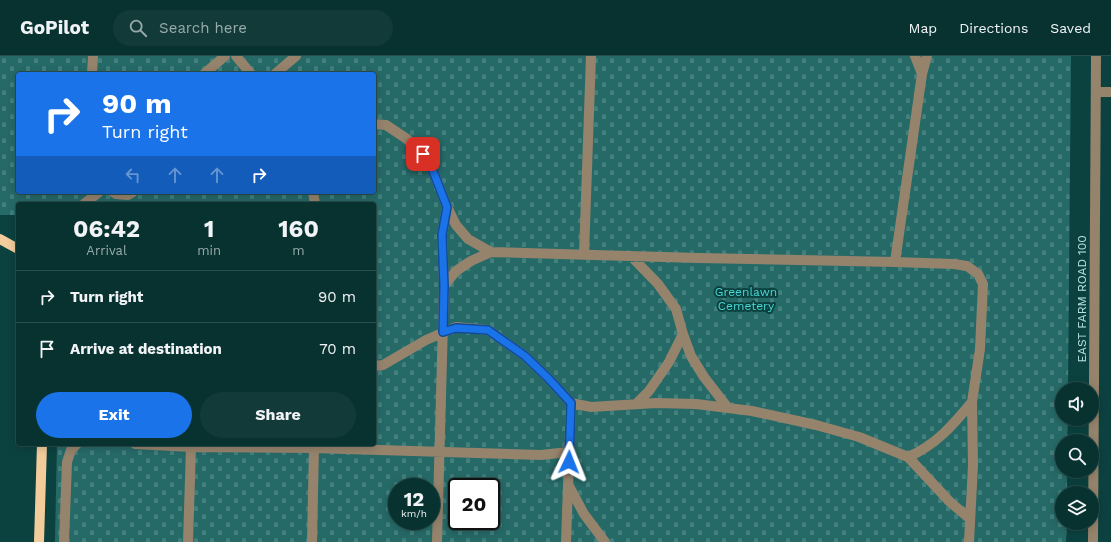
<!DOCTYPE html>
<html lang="en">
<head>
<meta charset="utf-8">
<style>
  body { margin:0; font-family:"Work Sans",sans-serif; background:#113a38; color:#f1f3f6; height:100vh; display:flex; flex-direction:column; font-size:15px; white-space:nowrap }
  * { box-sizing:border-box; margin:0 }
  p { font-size:13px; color:#98aaab }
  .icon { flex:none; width:22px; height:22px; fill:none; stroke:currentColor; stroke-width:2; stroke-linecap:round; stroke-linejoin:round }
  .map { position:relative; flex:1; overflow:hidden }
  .panel { position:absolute; left:16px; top:146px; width:360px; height:244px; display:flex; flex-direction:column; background:#083230; border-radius:4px; box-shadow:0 2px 10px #0003,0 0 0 1px #294d4c }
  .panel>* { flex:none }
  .banner { position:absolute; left:16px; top:16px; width:360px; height:122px; border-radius:4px; box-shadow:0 2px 10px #0003,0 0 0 1px #294d4c; background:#1a73e8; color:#fff; overflow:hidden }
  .tools { position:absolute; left:1055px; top:326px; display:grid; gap:8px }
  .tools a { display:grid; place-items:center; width:44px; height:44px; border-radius:50%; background:#083230; box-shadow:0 2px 10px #0003,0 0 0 1px #294d4c; font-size:20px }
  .speed { position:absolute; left:388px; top:422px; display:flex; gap:8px; font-size:20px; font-weight:700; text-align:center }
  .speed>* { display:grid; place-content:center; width:52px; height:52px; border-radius:50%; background:#083230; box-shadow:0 2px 10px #0003,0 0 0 1px #294d4c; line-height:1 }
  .speed small { font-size:10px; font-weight:400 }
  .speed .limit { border:2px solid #111; border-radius:6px; background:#fff; color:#111 }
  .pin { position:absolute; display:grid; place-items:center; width:34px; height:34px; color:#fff; margin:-17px; border-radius:8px; box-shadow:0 2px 6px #0006 }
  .me { position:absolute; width:44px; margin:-22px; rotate:2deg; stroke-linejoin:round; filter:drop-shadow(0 0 3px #0008) }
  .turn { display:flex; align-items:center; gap:14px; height:84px; padding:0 20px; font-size:18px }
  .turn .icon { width:52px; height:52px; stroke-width:2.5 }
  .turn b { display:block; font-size:28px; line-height:34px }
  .lanes { display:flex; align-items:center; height:38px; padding:0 20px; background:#0003; justify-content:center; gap:20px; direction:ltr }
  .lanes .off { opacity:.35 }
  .eta { display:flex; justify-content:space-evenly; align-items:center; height:68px; text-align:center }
  .eta b { font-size:24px; font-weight:700; line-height:28px }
  .action { display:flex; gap:8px; margin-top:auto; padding:8px 20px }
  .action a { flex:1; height:46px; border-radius:24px; background:#1a73e8; color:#fff; font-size:16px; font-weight:700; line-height:46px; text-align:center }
  .action a+a { background:#113a38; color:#f1f3f6 }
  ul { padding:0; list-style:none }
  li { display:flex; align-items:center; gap:12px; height:52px; padding:0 20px; border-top:1px solid #294d4c }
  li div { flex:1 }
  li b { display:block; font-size:15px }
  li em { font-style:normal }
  header { display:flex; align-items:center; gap:24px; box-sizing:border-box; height:56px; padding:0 20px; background:#083230; border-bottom:1px solid #294d4c }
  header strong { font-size:19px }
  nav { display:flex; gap:22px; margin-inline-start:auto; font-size:14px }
  .search { width:280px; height:36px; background:#113a38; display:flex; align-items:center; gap:10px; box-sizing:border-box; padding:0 14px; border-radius:22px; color:#98aaab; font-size:15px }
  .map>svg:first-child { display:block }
</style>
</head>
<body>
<header>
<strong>GoPilot</strong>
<div class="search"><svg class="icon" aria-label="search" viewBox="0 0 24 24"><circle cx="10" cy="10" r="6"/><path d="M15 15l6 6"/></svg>Search here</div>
<nav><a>Map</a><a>Directions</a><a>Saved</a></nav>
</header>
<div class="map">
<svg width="1111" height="486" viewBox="0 0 1111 486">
  <defs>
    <pattern id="cemetery-stones" width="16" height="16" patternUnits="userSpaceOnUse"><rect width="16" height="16" fill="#266a68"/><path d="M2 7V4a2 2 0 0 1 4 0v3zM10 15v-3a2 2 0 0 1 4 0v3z" fill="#437f7d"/></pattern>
  </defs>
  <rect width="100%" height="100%" fill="#0b4240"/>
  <path fill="url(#cemetery-stones)" fill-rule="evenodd" d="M0 0H1071L1068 333H1062V363H1068L1067 385H1062V415H1067V437H1062V467H1067L1066 486H55L57 388H374V148H18V159H0ZM18 18H374V136H18ZM397 431H431V465H397ZM457 431H491V465H457Z"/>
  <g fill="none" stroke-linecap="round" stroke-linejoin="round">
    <path stroke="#96836c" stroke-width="10" d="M236 0 251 18
      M92 18 93 0
      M204 18 225 0
      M275 18 296 0
      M922 18 927 0
      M1096 36H1111
      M374 68 386 69 407 83 423 98 433 115 447 151 456 169 468 183 491 196
      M113 136 116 138 128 139 133 136
      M313 136 315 148
      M84 148 99 136
      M584 198 591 0
      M631 200 658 228 676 253 683 278 691 300 704 321 728 352
      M895 206 954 208 967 210 978 218 983 228 980 293 972 346 973 409 969 486
      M444 230 442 179 447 151
      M374 310 383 309 426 284 456 271 488 274 525 300 548 322 571 347 566 486
      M571 347 591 351 656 347 696 348 752 355 816 369 859 381 908 401C936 389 953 369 972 346
      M636 348 649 335 669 306 683 278
      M135 388 191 391 192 388
      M908 401 950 446 970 463
      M569 430 584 458 605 486
      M64 486 67 406 71 394 77 388
      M188 486 191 391 314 392 541 399 569 396
      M312 486 314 392
      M437 486 444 230 456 215 471 205 491 196 698 202 895 206 922 18 915 0
      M1093 486 1096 0"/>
    <path stroke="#f3cc9c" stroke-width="10" d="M0 183 18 193
      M39 486 42 388"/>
  </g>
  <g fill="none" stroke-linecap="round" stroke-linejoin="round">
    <defs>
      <path id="route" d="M423 98 433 115 447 151 442 179 444 230 443 276 456 272 488 274 525 300 548 322 571 347 569 406"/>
    </defs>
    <use href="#route" stroke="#114b97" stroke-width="10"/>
    <use href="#route" stroke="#1a73e8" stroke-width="7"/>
  </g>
  <g text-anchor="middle" stroke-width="4" stroke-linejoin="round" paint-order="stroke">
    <g font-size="12" fill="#4bd7d3" stroke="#0b4240">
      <text x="746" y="240">Greenlawn<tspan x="746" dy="14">Cemetery</tspan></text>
    </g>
    <g font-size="12" fill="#b5e0de" stroke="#0b4240">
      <text transform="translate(1082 243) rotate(-90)" y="4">EAST FARM ROAD 100</text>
    </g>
  </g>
</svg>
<div class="tools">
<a><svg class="icon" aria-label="sound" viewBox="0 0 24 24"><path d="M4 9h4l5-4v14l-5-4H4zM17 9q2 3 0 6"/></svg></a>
<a><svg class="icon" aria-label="search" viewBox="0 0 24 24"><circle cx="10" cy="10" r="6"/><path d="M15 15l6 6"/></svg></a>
<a><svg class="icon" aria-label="layers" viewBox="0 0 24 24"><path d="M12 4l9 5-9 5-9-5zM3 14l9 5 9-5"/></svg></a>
</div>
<div class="speed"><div>12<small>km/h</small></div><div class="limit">20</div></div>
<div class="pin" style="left:423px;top:98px;background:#d93025"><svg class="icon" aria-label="arrive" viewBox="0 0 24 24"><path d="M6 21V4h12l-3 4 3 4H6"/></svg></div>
<svg class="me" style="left:569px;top:406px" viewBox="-20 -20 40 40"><path d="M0-17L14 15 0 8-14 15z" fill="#1a73e8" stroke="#fff" stroke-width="4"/></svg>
<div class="banner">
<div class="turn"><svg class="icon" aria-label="right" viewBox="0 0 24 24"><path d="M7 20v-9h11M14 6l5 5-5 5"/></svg><div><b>90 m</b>Turn right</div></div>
<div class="lanes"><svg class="icon off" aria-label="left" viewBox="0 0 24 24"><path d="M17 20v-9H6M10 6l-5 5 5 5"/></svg><svg class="icon off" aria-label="ahead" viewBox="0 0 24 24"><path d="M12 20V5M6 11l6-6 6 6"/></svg><svg class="icon off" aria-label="ahead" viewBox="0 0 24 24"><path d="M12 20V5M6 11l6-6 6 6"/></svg><svg class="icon" aria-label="right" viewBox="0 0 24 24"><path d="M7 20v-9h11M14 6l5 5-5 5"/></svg></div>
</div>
<section class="panel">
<div class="eta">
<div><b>06:42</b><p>Arrival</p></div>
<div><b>1</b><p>min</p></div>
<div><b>160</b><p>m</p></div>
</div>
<ul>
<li><svg class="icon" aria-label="right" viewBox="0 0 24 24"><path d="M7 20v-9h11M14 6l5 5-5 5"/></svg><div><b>Turn right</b></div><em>90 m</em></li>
<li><svg class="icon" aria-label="arrive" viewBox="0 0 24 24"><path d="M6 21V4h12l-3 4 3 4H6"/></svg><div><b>Arrive at destination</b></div><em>70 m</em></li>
</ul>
<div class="action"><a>Exit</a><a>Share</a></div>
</section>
</div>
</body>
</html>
